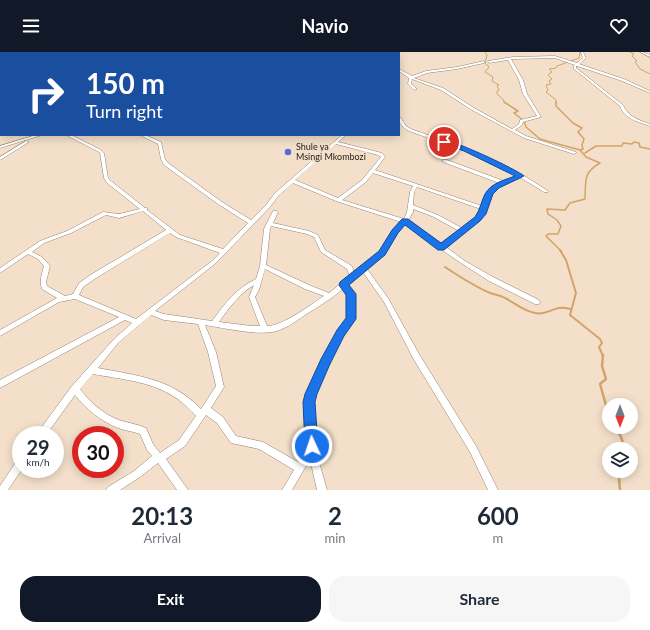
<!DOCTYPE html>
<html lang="en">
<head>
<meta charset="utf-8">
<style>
  body { margin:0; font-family:Lato,sans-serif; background:#f6f6f7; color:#1f2937; height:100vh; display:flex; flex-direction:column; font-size:15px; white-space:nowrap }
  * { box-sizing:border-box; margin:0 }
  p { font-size:13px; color:#747a83 }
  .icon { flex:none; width:22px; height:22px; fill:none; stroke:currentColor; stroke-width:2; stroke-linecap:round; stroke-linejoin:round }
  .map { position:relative; height:438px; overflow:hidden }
  .panel { display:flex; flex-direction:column; background:#fff; flex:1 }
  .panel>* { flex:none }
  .guide { position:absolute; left:0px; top:0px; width:400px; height:84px; box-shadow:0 2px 10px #0003; background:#1a4fa0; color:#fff; overflow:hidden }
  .needle { width:26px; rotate:180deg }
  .buttons { position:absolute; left:602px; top:346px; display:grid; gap:8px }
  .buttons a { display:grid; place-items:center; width:36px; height:36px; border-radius:50%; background:#fff; box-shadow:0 2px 10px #0003; font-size:20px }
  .speed { position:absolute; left:12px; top:374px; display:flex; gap:8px; font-size:20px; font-weight:700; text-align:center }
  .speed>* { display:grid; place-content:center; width:52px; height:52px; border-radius:50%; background:#fff; box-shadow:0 2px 10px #0003; line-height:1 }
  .speed small { font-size:10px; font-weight:400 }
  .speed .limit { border:6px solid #d22; background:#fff; color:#111 }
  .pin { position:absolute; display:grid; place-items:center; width:34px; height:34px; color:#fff; margin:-17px; border:2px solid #fff; border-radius:50%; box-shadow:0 1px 4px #0007 }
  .me { position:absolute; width:44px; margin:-22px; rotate:357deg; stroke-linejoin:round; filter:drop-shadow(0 0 3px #0008) }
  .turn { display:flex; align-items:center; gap:14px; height:84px; padding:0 20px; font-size:18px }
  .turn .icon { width:52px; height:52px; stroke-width:2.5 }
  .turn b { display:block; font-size:28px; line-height:34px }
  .eta { display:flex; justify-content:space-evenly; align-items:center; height:68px; text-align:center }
  .eta b { font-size:24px; font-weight:700; line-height:28px }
  .action { display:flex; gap:8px; margin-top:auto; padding:8px 20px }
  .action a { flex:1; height:46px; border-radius:16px; background:#111827; color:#fff; font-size:16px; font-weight:700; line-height:46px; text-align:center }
  .action a+a { background:#f6f6f7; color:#1f2937 }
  header { display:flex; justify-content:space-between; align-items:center; height:52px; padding:0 20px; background:#111827; color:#fff; font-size:18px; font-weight:700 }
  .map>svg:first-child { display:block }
</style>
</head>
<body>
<header><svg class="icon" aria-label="menu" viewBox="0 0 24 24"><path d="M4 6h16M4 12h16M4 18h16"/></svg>Navio<svg class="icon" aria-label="heart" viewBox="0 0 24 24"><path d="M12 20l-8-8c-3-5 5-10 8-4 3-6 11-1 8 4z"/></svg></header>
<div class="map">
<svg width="650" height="438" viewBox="0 0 650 438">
  <rect width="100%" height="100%" fill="#f4e0ca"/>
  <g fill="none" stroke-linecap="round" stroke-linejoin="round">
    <path stroke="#d3a369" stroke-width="1" d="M485 0 487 3 485 11 489 15 485 20 493 25 492 29 499 33 497 34 499 38 497 39V42L503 47 505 51
      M630 0 634 2 632 4 637 9 635 10 640 17 650 22
      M556 51V48L546 40 548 38 546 33 551 32 549 29 552 27 548 23 552 20 549 17 556 16 557 14 579 6 580 0"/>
    <path stroke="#d3a369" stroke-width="1.5" d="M504 50 518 59 514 61 524 69 526 75 540 87 580 98 586 105 600 111C583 121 586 128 585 147L570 151 565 158 547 157 548 162 557 168 561 174 558 182H548L546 184 561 199
      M556 50V54L573 71 582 76 578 80 584 87 582 93 583 97 580 98
      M585 101 596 94H622L623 91 632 92 634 90 639 91 640 95 650 97"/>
    <path stroke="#d3a369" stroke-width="2" d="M560 198 566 208 576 241 570 263 600 287 602 291 599 295 603 304
      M445 215C460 225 474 234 490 241 495 243 500 243 505 246 515 251 523 259 535 261 550 264 553 252 570 257"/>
    <path stroke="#d3a369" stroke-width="2.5" d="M603 303 602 314 606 327 600 332 609 364
      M615 375 621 385 625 397
      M620 438 619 426 621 419"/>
    <defs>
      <path id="street" d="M581 0H583L586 6 579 12 624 27 650 39V41L622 29 577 14H576V16L623 53C628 65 639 68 650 72V74C639 70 624 67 620 54L574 17V14L575 13 555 6 511 7 523 28 527 42 541 65 523 70 522 73 515 78 526 84 576 100V101L574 102 524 86 472 58 441 38 412 27 411 32 417 37 414 38 408 32 409 26 399 19V17L412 24 426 19 457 15 484 9V11L457 17 427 21 414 26 443 36 474 56 512 77 519 72 520 68 537 64 523 42 519 28 508 8 489 11 488 9 513 5 555 4 577 11 583 6Z
        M640 0H643L650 3V5Z
        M0 18H1V20H0Z
        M0 27H1V29H0Z
        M0 38H1V41H0Z
        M399 65H400L406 74 411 77 467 97 523 123 548 139V140H544L521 126 501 133 495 138 490 145 487 156 479 168 446 195 465 209 493 225 539 248 540 250 539 252H535L489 229 461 211 442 198 439 197V195L405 172 397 181 384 202 378 208 367 217 388 246 419 302 476 394 498 438H488L470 400 413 306 384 250 363 220 347 233 355 245 354 267 343 283 328 311 315 342 313 350 316 399 327 438H317L310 407 292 438H282L294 418 259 397 231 391 217 371 206 363 185 394 166 407 186 435 188 438H177L158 411 140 425 120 438H106L108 435 134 419 152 404 147 398 140 382C133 379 125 379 118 376 101 369 87 358 75 343L46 383H37L38 380 72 334 114 287 132 271 125 268 0 336V328L119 265 75 247 59 250 0 284V278L57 246 42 237C39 229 42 222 44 214L38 207 28 202 0 221V216L40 189 67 179 103 160 119 162 140 157 107 131 104 126 100 101 99 100 66 83H71L101 98 104 101 108 126 111 129 145 156H147V158L180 183 223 197 248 171 218 152 164 113 161 107 158 92 140 83H145L161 90 165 107 168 111 222 150 251 168 266 153 275 141 342 83H346L338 90 382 101 385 105 375 118 482 154C486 144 490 136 499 131L443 110V108H447L504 129 518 124 465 99 409 79C403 76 399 72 399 65ZM336 92 378 103 381 105 362 128 338 146 295 128ZM373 121 413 134 410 140 407 160 404 167 342 148 366 130ZM293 131 336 149 401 170 393 179 380 200 374 206 354 220 352 214 325 198 318 183 309 179 273 171 278 160 277 159H273L264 177 260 214 256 227C236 236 225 252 212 269L164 262 155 259 216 211 270 155 279 143ZM417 135 481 157 475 166 462 176 438 163 413 153 414 140ZM413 157 434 165 459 179 442 192 408 169 413 160ZM143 159 166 178 92 222 79 231 73 242 65 244 47 234 46 230 50 214 42 205 32 200 44 191 71 181 106 163 119 166ZM271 174 307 182 314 185 321 200 347 217 350 224 329 241 309 233 266 213 270 177ZM170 181 176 185 220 201 212 209 136 267 79 243 83 235 96 226ZM265 217 305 237 324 244C310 253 283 274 267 274L255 245 259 238ZM254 233 249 245 260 274H252L219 270C229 256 239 242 254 233ZM343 237 349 245 348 266 339 279 322 308 307 342 305 350 307 394 298 410 263 390 236 384 223 365 211 356 224 335 216 300 205 273C224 276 254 283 272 280 284 278 295 270 305 263 318 255 331 247 343 237ZM151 263 164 268 198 272 208 300 216 334 201 357C171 326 138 324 98 316L118 291ZM93 322C119 327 150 329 173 344 182 349 189 357 196 364L179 388 160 401 153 392 146 376C137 372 128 371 119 368 103 362 90 350 80 337Z
        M36 83H42L0 96V94Z
        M26 89 29 90 0 108V105Z
        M21 406 22 417 8 438H0V434L18 407Z"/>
    </defs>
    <use href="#street" stroke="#95836f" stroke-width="1"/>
    <use href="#street" fill="#fff" fill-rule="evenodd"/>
  </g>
  <path fill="#1a73e8" stroke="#114b97" d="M442 88C452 87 516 117 524 124L499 136 493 142 486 162 480 169 444 198H438L405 173 398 181 385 203 349 233 356 242V267L344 284 330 312 317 342 315 350 318 394 317 398 312 400 307 398 305 394 303 350 305 342 321 307 337 278 346 266V243L339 233 340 230 379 199 392 178 402 167H408L441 191 475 165C480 158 481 150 485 142 491 131 505 128 515 124L464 99 442 91Z"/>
  <circle fill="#5668df" stroke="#f4e0ca" stroke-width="1.5" cx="288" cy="100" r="4"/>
  <g text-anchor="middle" stroke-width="4" stroke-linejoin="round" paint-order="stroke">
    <g font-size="9" fill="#282119" stroke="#f4e0ca" text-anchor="start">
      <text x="296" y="98">Shule ya<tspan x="296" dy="10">Msingi Mkombozi</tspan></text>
    </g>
  </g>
</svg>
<div class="buttons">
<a><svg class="needle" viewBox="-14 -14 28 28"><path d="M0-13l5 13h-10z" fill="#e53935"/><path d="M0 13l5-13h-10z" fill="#747a83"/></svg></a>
<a><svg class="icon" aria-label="layers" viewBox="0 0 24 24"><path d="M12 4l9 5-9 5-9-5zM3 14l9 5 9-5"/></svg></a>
</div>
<div class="speed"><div>29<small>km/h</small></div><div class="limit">30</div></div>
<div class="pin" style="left:444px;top:90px;background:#d93025"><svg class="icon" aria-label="arrive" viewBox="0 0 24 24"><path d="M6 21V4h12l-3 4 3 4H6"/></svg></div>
<svg class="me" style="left:312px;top:394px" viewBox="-20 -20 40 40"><circle r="17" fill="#1a73e8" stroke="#fff" stroke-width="3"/><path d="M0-11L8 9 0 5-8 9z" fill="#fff"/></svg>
<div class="guide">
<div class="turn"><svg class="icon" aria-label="right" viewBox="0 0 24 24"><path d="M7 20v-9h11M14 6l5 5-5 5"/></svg><div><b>150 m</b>Turn right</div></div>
</div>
</div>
<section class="panel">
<div class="eta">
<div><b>20:13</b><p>Arrival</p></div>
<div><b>2</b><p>min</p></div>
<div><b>600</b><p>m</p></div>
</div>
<div class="action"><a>Exit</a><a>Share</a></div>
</section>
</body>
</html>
